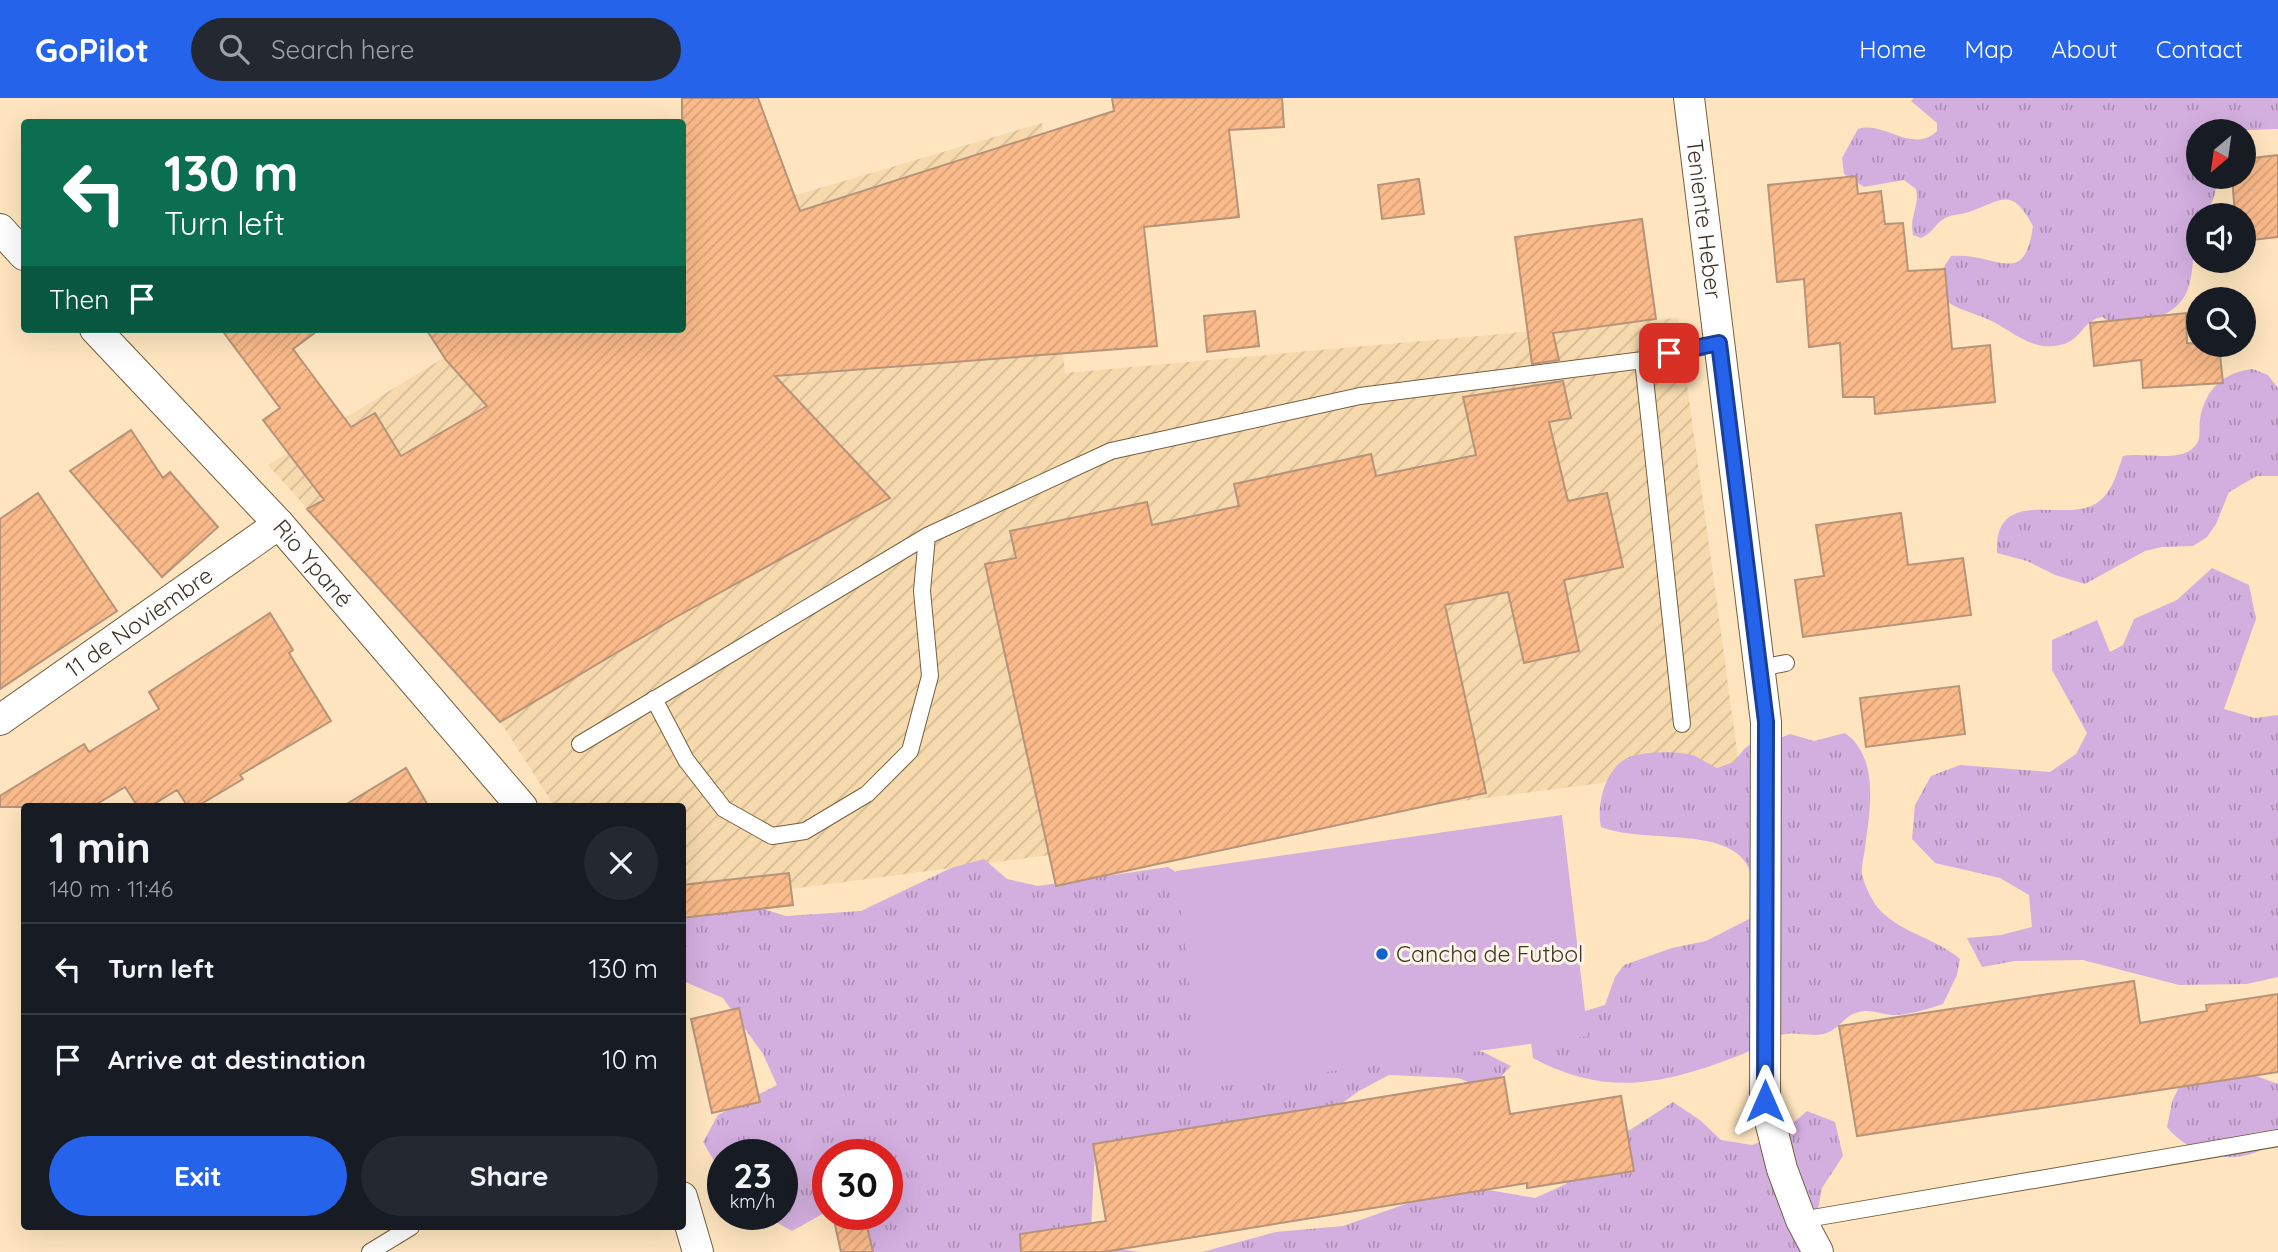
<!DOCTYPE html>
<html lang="en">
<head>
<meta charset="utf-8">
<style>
  body { margin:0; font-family:Quicksand,sans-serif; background:#242831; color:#f1f3f6; height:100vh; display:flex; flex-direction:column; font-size:26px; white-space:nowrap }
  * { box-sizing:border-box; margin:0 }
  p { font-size:23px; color:#9ea1a6 }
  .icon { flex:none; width:38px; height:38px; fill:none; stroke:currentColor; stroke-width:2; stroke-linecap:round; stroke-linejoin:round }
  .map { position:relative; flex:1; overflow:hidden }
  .details { position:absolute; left:21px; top:705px; width:665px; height:427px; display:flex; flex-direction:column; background:#171b24; border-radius:7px; box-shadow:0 7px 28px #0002 }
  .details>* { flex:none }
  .guide { position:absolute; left:21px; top:21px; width:665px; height:214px; border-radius:7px; box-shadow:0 7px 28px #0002; background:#0b6e4f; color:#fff; overflow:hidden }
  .needle { width:46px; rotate:209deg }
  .fabs { position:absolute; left:2186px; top:21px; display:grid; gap:14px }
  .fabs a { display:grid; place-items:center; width:70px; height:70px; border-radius:50%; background:#171b24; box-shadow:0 7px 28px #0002; font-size:35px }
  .speed { position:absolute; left:707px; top:1041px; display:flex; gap:14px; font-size:35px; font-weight:700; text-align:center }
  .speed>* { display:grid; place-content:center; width:91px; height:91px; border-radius:50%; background:#171b24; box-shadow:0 7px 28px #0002; line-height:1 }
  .speed small { font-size:18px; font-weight:400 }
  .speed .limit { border:10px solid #d22; background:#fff; color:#111 }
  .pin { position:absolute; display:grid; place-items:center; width:60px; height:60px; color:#fff; margin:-30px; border-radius:14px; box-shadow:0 4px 10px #0006 }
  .me { position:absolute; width:77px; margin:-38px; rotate:0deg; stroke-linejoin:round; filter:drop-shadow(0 0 5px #0008) }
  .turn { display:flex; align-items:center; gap:24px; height:147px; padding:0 28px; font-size:32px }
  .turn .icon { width:91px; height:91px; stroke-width:2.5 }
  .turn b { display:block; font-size:49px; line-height:60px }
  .then { display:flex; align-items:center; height:66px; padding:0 28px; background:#0003; gap:14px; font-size:26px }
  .round { display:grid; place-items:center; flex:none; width:74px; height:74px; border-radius:37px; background:#242831 }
  .overview { display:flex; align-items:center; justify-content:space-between; height:119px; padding:0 28px }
  h1 { font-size:42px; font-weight:700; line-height:52px }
  .cta { display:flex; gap:14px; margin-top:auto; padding:14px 28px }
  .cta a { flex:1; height:80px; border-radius:42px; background:#2563eb; color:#fff; font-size:28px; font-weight:700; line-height:80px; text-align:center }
  .cta a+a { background:#242831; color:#f1f3f6 }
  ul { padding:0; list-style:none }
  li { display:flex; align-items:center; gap:21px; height:91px; padding:0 28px; border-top:2px solid #363941 }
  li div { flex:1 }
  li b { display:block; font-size:26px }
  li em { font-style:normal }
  header { display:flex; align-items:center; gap:42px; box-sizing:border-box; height:98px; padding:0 35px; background:#2563eb; color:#fff }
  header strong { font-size:33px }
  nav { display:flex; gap:38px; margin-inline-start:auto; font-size:24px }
  .search { width:490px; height:63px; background:#242831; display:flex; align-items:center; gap:18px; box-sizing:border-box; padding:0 24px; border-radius:38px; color:#9ea1a6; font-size:26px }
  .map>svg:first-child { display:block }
</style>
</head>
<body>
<header>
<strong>GoPilot</strong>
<div class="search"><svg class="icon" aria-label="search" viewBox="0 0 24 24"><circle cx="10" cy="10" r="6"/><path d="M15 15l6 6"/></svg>Search here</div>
<nav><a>Home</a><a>Map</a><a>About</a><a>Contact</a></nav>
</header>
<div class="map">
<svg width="2278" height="1154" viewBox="0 0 2278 1154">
  <defs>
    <pattern id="industrial-furrows" width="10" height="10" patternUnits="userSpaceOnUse" patternTransform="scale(1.75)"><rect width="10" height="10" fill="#f6d9ad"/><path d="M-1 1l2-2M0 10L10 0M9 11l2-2" fill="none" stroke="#d4bb95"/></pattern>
    <pattern id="park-tufts" width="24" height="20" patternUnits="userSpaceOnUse" patternTransform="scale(1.75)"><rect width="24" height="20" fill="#d3afdf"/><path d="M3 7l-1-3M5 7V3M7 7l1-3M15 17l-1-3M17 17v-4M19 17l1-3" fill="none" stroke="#ad8fb5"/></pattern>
    <pattern id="building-hatch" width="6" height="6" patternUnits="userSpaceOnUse" patternTransform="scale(1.75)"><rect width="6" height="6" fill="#faba8a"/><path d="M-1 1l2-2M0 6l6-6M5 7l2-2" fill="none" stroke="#d7a077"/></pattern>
  </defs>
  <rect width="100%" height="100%" fill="#fee5bf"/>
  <path fill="url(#industrial-furrows)" d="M1042 25 1065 275 1678 220 1739 667 683 805 682 709H555L503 628 268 367 491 231H682L683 130Z"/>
  <path fill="url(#park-tufts)" d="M1914 0H2278V31C2250 32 2227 33 2198 33V79H2217L2215 96 2207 117H2198C2198 129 2195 138 2194 149 2191 191 2190 208 2148 224 2130 231 2117 229 2102 219 2084 222 2081 241 2064 246 2031 256 2012 231 1985 220 1971 214 1958 212 1945 202L1942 172 1951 158C1998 154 2024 192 2033 128 2011 87 2001 103 1969 114 1960 117 1950 116 1942 122 1934 128 1932 135 1921 140L1913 137C1909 118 1920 108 1916 91L1904 82 1864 89 1844 76 1842 60 1858 31C1884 22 1912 57 1937 33V25L1911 3Z
    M2253 271 2268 277 2278 290V378H2257L2229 394 2216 426 2207 439 2193 448 2162 449 2145 453 2085 486 2055 477 2027 463 1997 455C1994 386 2065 426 2097 405 2113 394 2117 374 2123 358 2143 354 2176 364 2192 351 2203 342 2198 333 2200 321 2205 291 2224 274 2253 271Z
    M2212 470 2249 487 2256 521 2224 611 2255 620 2278 617V879L2247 886 2179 887 2083 862 2015 863 1982 869 1967 840 2001 837 2032 829 2029 797 2000 780 1935 765 1912 741 1915 707 1931 678 1960 667 2050 674 2076 656 2087 635 2052 572V542L2097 522 2110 554 2123 547 2134 521 2177 502Z
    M1845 635C1880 660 1870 712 1865 750 1864 758 1861 768 1862 776 1864 786 1870 798 1875 806 1895 834 1935 839 1960 861L1957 877 1943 906C1928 911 1906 918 1891 917 1881 916 1869 911 1859 914 1844 917 1839 932 1824 936 1810 939 1794 933 1781 937 1768 941 1756 951 1743 956 1668 985 1608 1001 1533 960L1531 944 1572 917 1605 907 1615 879 1624 867 1672 850 1706 843 1749 821C1777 714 1658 751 1601 729 1596 706 1606 666 1632 658 1645 654 1674 653 1687 656 1697 657 1708 666 1717 670L1734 664 1744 651 1757 641 1775 642 1790 636 1814 643Z
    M984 761 1007 781 1038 788 1168 769 1452 948 1483 954 1511 968 1489 992 1458 980 1389 977 1359 993 1303 1033 1196 1031 1125 1040 1095 1053 1091 1134 1118 1151 1141 1154H853L878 1117 887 1116V1057H828V1113L792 1133 763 1117 782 1116V1057H723V1078L703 1044 718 1017 777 987 763 956 723 900 683 883 682 797 728 800 786 818 861 813 951 770Z
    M2229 968 2278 986V1040C2246 1071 2194 1062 2167 1029L2172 1004 2182 982Z
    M1673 1004 1700 1022 1721 1042 1752 1047 1779 1037 1807 1013 1835 1024 1843 1058 1822 1090 1810 1154H1202L1276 1134 1343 1128 1437 1095 1471 1089 1535 1100 1566 1086 1575 1055 1599 1034 1630 1032Z"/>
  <path fill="#d3afdf" d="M1562 717 1588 938 1202 991 1176 773Z"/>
  <path fill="url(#building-hatch)" stroke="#b7937a" stroke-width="2" d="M682 0H758L800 113 1114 13 1112 0H1282L1284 29 1229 32 1239 119 1144 129 1157 248 775 278 890 400 678 518 500 624 307 411 324 402 263 322 280 310 221 231H320L293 251 351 329 375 315 401 358 487 308 446 262 426 231H682Z
    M2278 57V139L2244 143V117H2235L2232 79H2244V61Z
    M1856 78 1858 96 1881 93 1885 126 1903 125 1908 173 1945 171 1952 251 1990 247 1995 304 1875 316 1874 299H1843L1840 245 1809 249 1804 181 1777 184 1768 87Z
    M1419 81 1424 116 1382 121 1378 87Z
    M1642 121 1656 221 1553 235 1559 262 1532 266 1515 139Z
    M1255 213 1259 248 1207 254 1204 218Z
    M2186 215 2187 245 2219 247 2223 285 2143 290 2141 262 2094 268 2090 225Z
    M1563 283 1571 320 1549 324 1568 403 1607 395 1623 469 1564 482 1579 553 1524 565 1508 494 1445 507 1486 695 1056 788 985 466 1016 460 1010 433 1147 404 1152 427 1239 408 1234 386 1371 356 1376 378 1476 357 1463 299Z
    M131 332 163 380 170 374 218 429 162 479 70 373Z
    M38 395 117 513 0 591V421Z
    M1901 415 1908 467 1963 460 1971 517 1803 539 1795 482 1824 478 1816 427Z
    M270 515 293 552 289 555 331 623 240 677 243 681 196 709H188L177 692 149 709H138L125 689 92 709H0V698L84 646 89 654 159 611 149 594Z
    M1959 588 1965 636 1866 649 1860 600Z
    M406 670 429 709H342Z
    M789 775 793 807 682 820V787Z
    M2134 883 2140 925 2207 913 2206 907 2278 896V974L1857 1038 1839 928Z
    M739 910 760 1004 712 1015 691 921Z
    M1504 979 1510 1016 1621 998 1634 1073 1527 1090V1085L1103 1154H1021L1020 1136 1106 1123 1093 1046Z
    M865 1120 873 1154H841L835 1127Z"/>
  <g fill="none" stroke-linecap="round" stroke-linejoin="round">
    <defs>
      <path id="service" d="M1643 262 1682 626
        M1760 570 1786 565
        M654 601 686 662 724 711 772 738 805 733 867 696 910 653 930 578 922 493 927 438
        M580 646 927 438 1111 353 1360 298 1643 262 1719 245
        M1801 1122 2278 1040
        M370 1154 411 1129"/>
      <g id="minor">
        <path id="s1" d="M1689 0 1766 624 1765 1003 1782 1071 1801 1122 1818 1154"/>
        <path d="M0 131 24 157"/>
        <path id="s2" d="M95 231 279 426 522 709"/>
        <path id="s3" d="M0 622 279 426"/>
        <path d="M682 1099 698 1154"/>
      </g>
    </defs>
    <use href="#service" stroke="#755f3e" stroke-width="18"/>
    <use href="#minor" stroke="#755f3e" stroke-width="32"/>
    <use href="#service" stroke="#fff" stroke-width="16"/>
    <use href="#minor" stroke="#fff" stroke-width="30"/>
  </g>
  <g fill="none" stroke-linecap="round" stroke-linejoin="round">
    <defs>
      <path id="route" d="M1669 255 1719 245 1766 624 1765 1003"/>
    </defs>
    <use href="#route" stroke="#184099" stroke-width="18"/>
    <use href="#route" stroke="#2563eb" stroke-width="12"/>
  </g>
  <circle fill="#0f64ce" stroke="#fff5e6" stroke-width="2.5" cx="1382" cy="856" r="7"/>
  <g text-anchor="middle" stroke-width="6" stroke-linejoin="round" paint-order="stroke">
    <g font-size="23" fill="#3f3627" stroke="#fff5e6">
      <text dy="8" stroke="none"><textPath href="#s1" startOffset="122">Teniente Heber</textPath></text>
      <text dy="8" stroke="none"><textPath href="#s2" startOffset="320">Rio Ypané</textPath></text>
      <text dy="8" stroke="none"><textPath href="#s3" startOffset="170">11 de Noviembre</textPath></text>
    </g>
    <g font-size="23" fill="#3f3627" stroke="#fff5e6" text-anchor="start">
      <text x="1396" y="864">Cancha de Futbol</text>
    </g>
  </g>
</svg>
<div class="fabs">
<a><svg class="needle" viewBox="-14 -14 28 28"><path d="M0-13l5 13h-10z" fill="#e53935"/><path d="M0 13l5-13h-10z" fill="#9ea1a6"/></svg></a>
<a><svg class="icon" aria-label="sound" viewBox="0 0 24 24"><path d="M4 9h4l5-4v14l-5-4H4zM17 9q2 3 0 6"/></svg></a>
<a><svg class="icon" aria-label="search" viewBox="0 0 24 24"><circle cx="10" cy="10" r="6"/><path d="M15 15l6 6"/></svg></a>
</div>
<div class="speed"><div>23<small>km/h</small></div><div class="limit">30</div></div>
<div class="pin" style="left:1669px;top:255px;background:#d93025"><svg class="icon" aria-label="arrive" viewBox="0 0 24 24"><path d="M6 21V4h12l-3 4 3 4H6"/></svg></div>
<svg class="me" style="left:1765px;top:1003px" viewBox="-20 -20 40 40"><path d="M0-17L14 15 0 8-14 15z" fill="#2563eb" stroke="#fff" stroke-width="4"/></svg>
<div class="guide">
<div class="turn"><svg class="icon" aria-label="left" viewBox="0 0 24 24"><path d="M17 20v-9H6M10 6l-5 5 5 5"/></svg><div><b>130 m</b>Turn left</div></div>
<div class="then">Then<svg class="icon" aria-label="arrive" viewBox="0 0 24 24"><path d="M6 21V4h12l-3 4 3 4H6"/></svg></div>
</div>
<section class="details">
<div class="overview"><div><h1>1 min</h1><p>140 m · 11:46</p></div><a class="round"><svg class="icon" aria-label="close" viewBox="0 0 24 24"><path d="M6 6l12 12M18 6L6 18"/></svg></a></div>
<ul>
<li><svg class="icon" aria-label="left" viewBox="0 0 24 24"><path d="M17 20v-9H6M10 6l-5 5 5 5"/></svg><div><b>Turn left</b></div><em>130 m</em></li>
<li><svg class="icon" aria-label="arrive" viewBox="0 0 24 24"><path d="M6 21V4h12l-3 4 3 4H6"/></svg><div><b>Arrive at destination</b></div><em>10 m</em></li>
</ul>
<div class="cta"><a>Exit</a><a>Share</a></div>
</section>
</div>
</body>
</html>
